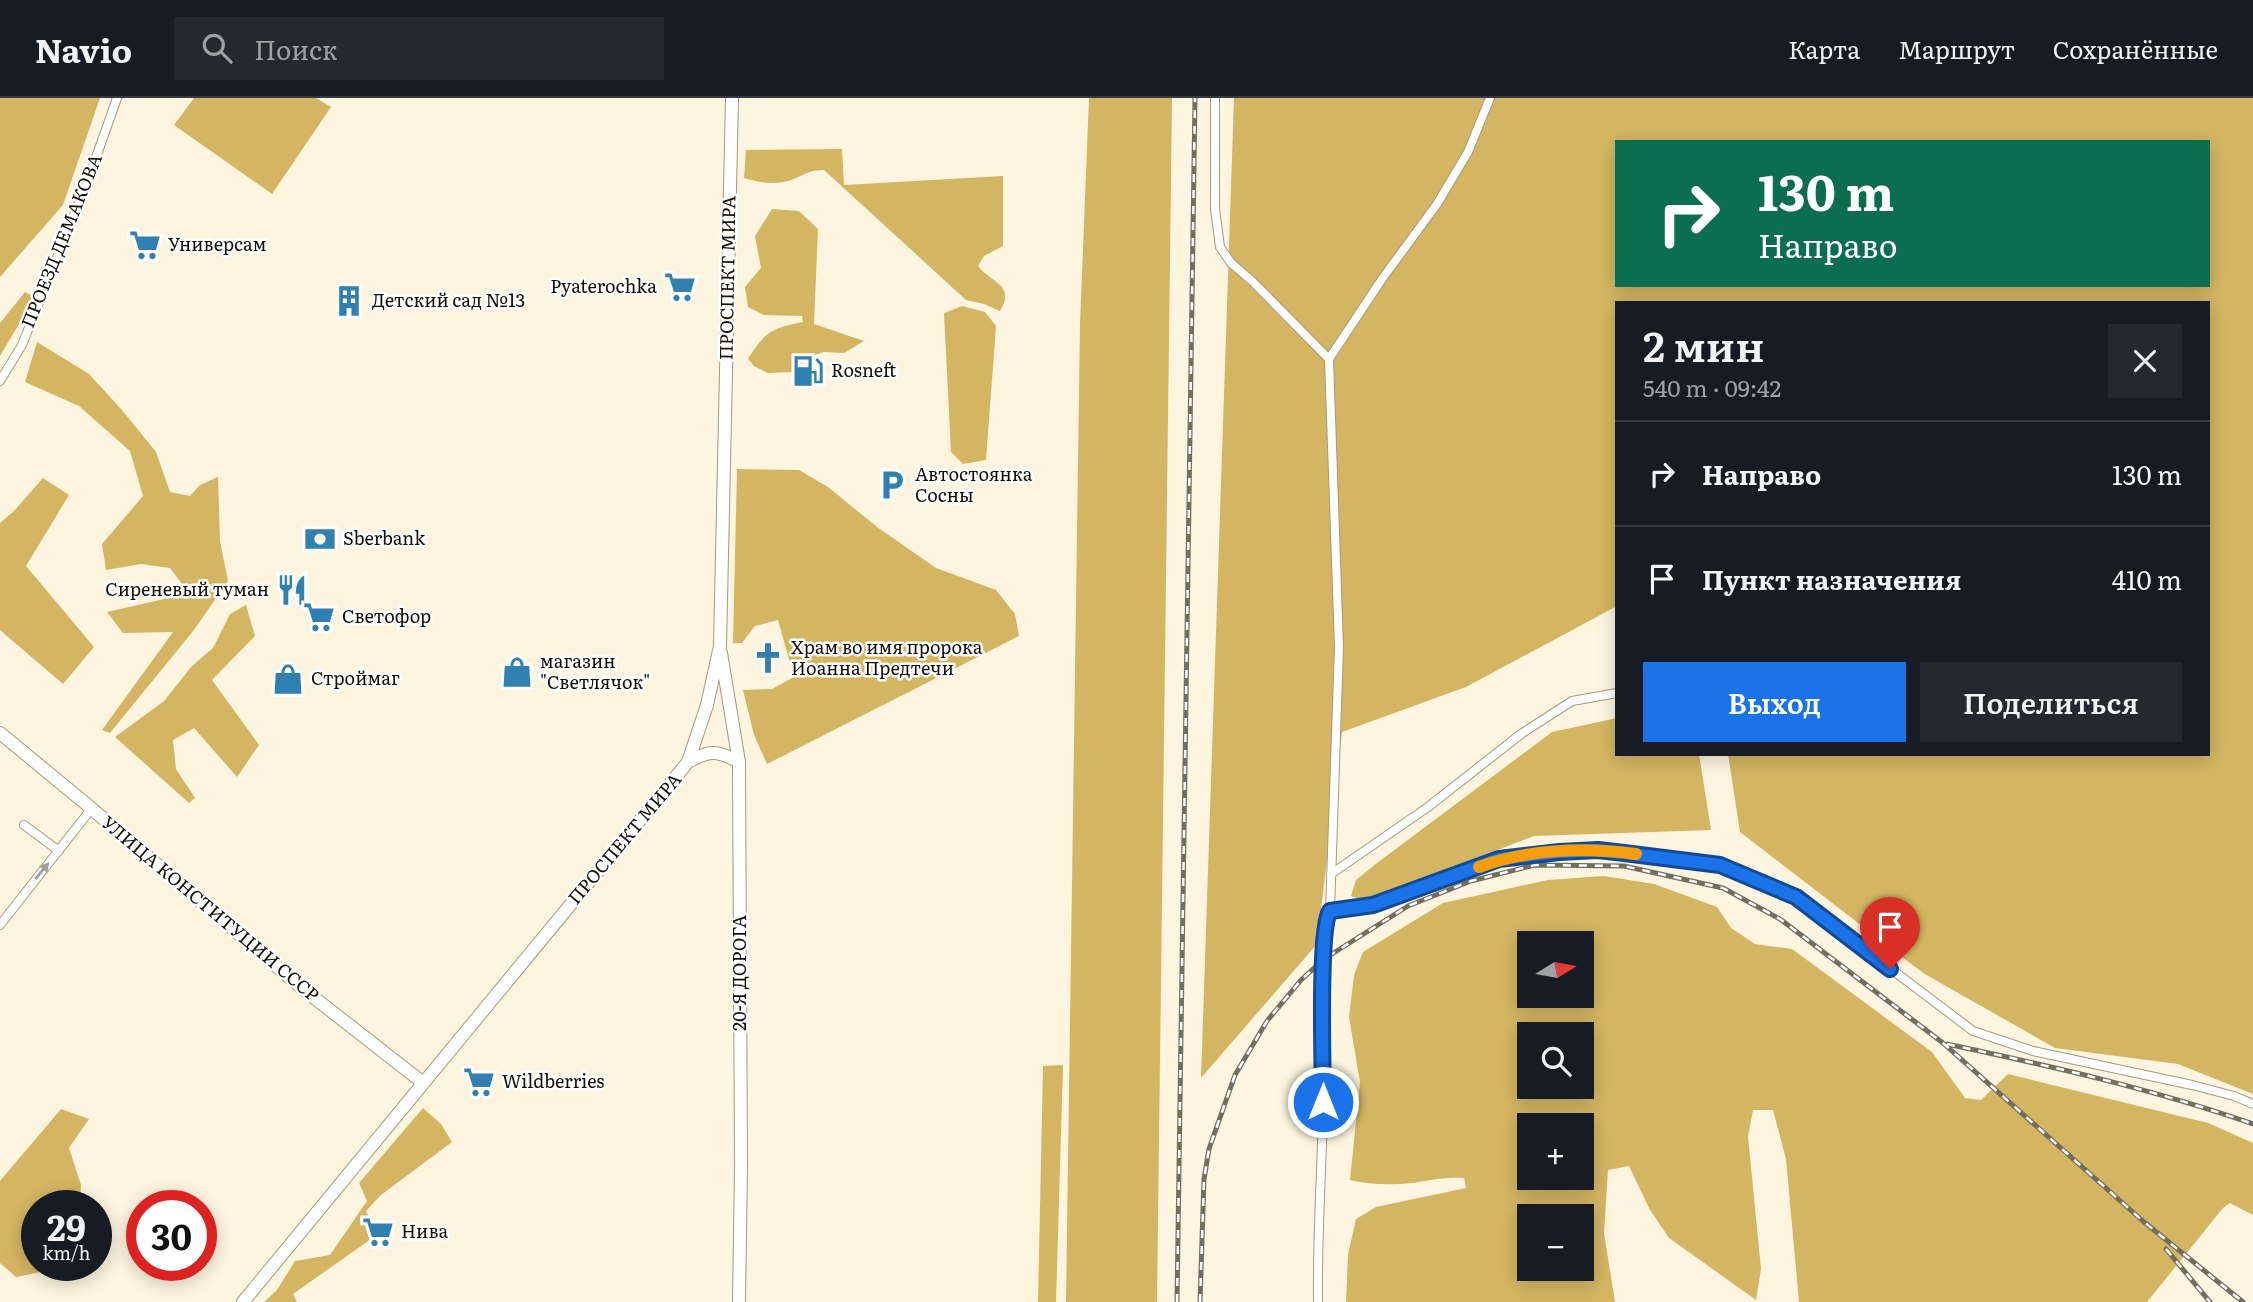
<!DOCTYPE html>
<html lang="ru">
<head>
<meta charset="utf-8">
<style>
  body { margin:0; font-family:Literata,serif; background:#242831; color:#f1f3f6; height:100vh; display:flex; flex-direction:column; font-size:26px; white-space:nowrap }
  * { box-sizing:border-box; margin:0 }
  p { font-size:23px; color:#9ea1a6 }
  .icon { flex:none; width:38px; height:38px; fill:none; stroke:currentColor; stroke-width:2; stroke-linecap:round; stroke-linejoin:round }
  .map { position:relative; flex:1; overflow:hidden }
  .panel { position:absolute; left:1615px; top:203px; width:595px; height:455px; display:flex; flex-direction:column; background:#171b24; border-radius:0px; box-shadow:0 4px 18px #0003 }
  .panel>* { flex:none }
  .hud { position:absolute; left:1615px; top:42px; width:595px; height:147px; border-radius:0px; box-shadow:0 4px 18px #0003; background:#0b6e4f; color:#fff; overflow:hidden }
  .needle { width:46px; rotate:79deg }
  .controls { position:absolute; left:1517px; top:833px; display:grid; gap:14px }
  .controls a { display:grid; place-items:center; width:77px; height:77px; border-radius:0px; background:#171b24; box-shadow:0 4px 18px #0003; font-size:35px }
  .speed { position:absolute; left:21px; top:1092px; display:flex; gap:14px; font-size:35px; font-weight:700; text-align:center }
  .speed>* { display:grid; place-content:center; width:91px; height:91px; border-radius:50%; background:#171b24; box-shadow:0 4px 18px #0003; line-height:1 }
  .speed small { font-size:18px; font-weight:400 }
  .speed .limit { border:10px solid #d22; background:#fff; color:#111 }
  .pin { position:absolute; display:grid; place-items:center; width:60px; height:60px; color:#fff; margin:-72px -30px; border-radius:50% 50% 50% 0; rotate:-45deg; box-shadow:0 0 7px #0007 }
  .pin .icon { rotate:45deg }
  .me { position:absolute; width:77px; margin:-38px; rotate:0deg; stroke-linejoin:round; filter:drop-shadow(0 0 5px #0008) }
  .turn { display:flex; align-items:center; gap:24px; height:147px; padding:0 28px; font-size:32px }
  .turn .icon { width:91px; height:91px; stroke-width:2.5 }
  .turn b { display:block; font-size:49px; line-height:60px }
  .round { display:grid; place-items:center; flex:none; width:74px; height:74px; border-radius:0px; background:#242831 }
  .headline { display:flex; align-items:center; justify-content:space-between; height:119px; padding:0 28px }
  h1 { font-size:42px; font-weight:600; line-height:52px }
  .action { display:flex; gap:14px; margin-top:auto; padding:14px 28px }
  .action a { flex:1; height:80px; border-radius:0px; background:#1a73e8; color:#fff; font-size:28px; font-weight:600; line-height:80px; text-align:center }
  .action a+a { background:#242831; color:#f1f3f6 }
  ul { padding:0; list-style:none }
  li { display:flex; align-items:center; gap:21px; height:105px; padding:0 28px; border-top:2px solid #363941 }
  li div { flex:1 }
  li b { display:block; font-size:26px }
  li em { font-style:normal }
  header { display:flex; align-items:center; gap:42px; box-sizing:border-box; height:98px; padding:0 35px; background:#171b24; border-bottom:2px solid #363941 }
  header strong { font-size:33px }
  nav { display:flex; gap:38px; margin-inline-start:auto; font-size:24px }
  .search { width:490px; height:63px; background:#242831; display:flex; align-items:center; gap:18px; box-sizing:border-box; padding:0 24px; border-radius:0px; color:#9ea1a6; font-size:26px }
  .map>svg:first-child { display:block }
</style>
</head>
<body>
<header>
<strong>Navio</strong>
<div class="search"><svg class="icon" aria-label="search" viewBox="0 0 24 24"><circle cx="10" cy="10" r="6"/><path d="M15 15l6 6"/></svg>Поиск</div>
<nav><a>Карта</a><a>Маршрут</a><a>Сохранённые</a></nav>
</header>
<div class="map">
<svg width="2253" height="1204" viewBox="0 0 2253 1204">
  <rect width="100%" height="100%" fill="#fdf5df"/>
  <path fill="#d4b662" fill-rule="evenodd" d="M0 0H100L63 107 0 179Z
    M194 0H316L331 9 272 96 174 27Z
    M1089 0H1172L1157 1204H1066L1080 226Z
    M1234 0H2253V996L2178 966 2055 950 1923 875 1740 734 1728 656H2208V205H1617V508L1466 589 1342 634 1317 846 1201 980ZM1617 44H2208V187H1617Z
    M842 51 844 87 1003 78V148L984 158 978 168C991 185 1016 186 1000 213L984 206 966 202 824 72C811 72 807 75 796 80 780 88 760 85 744 80L746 52Z
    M772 111 799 113 818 131 814 226 864 243 844 255 824 254 807 260 793 274 768 275 754 268 748 261C765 233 773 230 803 224L802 218 764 217 748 209 745 189 761 170 755 138Z
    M25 194 35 199 0 258V225Z
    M962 208 985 214 996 228 986 362 963 366 951 354 944 215Z
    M37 244 89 276 122 312 156 354 170 394 190 398 200 387 218 379 220 443 228 483 194 532 110 635 102 632 173 534 123 535 107 514 173 499 182 486 170 470 141 466 106 472 102 446 143 398 130 353 79 308 25 284Z
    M737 371 799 372 828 389 877 429 936 470 996 492 1015 516 1019 538 767 666 754 637 743 592 772 591 794 579 778 522 755 528 742 545H733Z
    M43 380 69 397 26 468 94 549 63 586 0 532V425L14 413Z
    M246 507 255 538 212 582 259 647 237 679 194 630 173 642 176 671 195 700 189 705 115 639 164 603 192 568 213 550 230 516Z
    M1617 620V656H1699L1711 732 1534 738 1380 797 1363 802 1351 798 1356 782 1377 765 1552 634Z
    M1604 778 1654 786 1717 809 1731 830 1755 846 1792 851 1932 954 1965 1000 1981 1002 2008 976 2208 1025 2253 1045V1117L2230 1105 2223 1110 2147 1204H1799L1786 1061 1773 1012H1753L1748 1038 1761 1171 1756 1202 1669 1140 1650 1112 1629 1068 1608 1072 1604 1135 1615 1204H1346L1348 1157 1356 1121 1376 1109 1466 1090 1464 1080C1446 1079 1431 1082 1413 1085 1392 1087 1371 1087 1350 1082L1360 984 1349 919 1354 877 1363 854 1443 805 1548 782ZM1530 845H1582V898H1530ZM1530 936H1582V989H1530ZM1530 1027H1582V1080H1530ZM1530 1118H1582V1171H1530Z
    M1063 967 1056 1204H1038L1043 968Z
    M423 1010 441 1026 452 1044 381 1097 366 1113 372 1125 367 1129 374 1139 293 1196 297 1204H264L277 1192 295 1163 330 1157 367 1103 359 1085Z
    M61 1011 89 1021 69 1050 81 1087 80 1108H37V1167H47L41 1174 16 1179 0 1165V1083Z"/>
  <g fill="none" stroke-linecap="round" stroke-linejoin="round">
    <defs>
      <path id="street" d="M1215 0V111L1220 149 1231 165 1252 183 1329 261 1339 549 1330 813C1317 833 1324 972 1323 1005 1322 1071 1317 1138 1318 1204
        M1329 261 1382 181 1437 106 1468 54 1490 0
        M0 283 22 247 87 85 117 0
        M24 727 59 753
        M1331 776 1428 709 1521 636 1572 603 1617 595
        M1330 813 1353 812 1373 807 1498 761 1528 757 1598 752 1720 767 1796 799 1973 933 2033 953 2192 987 2234 998 2253 1006
        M0 827 92 710"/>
      <path id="secondary" d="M721 555 739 664 741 1069 739 1204
        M0 635 85 705 303 891 422 984
        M688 664C709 652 717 652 739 664
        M243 1204 688 664 707 607 720 548 732 0"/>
    </defs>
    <use href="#street" stroke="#a69a78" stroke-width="10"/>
    <use href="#secondary" stroke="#a69a78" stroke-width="14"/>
    <use href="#street" stroke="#fff" stroke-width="8"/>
    <use href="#secondary" stroke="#fff" stroke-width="12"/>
    <defs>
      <path id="rail" d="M1947 946C2050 968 2153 991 2253 1026
        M2166 1151 2210 1204
        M1177 1204 1195 0
        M1200 1204 1204 1081 1209 1051 1235 977 1267 923 1301 882 1324 861 1408 808 1471 783 1535 767 1624 768 1723 790 1780 821 1943 945 2144 1124 2243 1204"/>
    </defs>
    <use href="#rail" stroke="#746e5e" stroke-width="5"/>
    <use href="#rail" stroke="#fff" stroke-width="2.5" stroke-dasharray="8" stroke-linecap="butt"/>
  </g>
  <defs><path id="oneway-solid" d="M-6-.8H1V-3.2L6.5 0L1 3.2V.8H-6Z" transform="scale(1.75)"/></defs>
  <use fill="#a19f9b" href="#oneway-solid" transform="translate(42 773) rotate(-51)"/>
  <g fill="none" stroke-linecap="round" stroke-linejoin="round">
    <defs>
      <path id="route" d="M1323 1004C1323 973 1318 831 1330 813L1373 807 1499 761 1559 754 1598 752 1624 755 1720 767 1796 799 1890 871"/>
    </defs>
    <use href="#route" stroke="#114b97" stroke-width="18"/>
    <use href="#route" stroke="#1a73e8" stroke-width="12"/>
    <path stroke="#f59e0b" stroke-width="12" d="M1479 769C1528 751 1585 749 1636 756"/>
  </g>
  <defs>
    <symbol id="supermarket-bare" viewBox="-9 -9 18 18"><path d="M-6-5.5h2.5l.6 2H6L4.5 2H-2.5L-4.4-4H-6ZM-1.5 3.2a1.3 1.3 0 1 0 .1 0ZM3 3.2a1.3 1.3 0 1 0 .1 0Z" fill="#3180b2" stroke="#fff" stroke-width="2.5" paint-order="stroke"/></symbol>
    <symbol id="building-bare" viewBox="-9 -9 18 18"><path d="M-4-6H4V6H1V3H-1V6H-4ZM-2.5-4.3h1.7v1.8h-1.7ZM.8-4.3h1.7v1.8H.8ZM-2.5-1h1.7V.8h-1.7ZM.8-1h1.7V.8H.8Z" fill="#3180b2" stroke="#fff" stroke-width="2.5" paint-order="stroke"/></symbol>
    <symbol id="fuel-bare" viewBox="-9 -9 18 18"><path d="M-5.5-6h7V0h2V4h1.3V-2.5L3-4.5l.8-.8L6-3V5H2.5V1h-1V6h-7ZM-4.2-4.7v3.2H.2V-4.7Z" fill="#3180b2" stroke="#fff" stroke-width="2.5" paint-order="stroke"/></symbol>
    <symbol id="parking-bare" viewBox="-9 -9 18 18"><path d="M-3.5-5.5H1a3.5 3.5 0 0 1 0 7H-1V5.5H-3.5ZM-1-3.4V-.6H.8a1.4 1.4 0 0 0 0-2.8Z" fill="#3180b2" stroke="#fff" stroke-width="2.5" paint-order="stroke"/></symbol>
    <symbol id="bank-bare" viewBox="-9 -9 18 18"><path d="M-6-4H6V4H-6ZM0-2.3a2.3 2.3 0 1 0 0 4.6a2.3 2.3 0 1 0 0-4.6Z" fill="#3180b2" stroke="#fff" stroke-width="2.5" paint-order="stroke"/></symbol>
    <symbol id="restaurant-bare" viewBox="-9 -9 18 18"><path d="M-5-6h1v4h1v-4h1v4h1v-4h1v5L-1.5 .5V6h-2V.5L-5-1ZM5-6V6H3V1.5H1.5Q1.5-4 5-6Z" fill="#3180b2" stroke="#fff" stroke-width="2.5" paint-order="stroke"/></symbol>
    <symbol id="church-bare" viewBox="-9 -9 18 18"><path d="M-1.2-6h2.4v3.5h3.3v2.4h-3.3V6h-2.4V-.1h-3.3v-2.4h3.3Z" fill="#3180b2" stroke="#fff" stroke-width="2.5" paint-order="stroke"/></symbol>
    <symbol id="shop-bare" viewBox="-9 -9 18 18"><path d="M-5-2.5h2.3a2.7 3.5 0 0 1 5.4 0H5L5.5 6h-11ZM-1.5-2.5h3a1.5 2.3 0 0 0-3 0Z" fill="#3180b2" stroke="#fff" stroke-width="2.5" paint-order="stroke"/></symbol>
  </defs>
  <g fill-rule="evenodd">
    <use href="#supermarket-bare" x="123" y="125" width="44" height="44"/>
    <use href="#supermarket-bare" x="658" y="167" width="44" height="44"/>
    <use href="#building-bare" x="327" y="181" width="44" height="44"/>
    <use href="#fuel-bare" x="786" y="251" width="44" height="44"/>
    <use href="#parking-bare" x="870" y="365" width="44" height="44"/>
    <use href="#bank-bare" x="298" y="419" width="44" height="44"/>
    <use href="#restaurant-bare" x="270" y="470" width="44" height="44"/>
    <use href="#supermarket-bare" x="297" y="497" width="44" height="44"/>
    <use href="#church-bare" x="746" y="538" width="44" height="44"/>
    <use href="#shop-bare" x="495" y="552" width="44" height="44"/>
    <use href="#shop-bare" x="266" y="559" width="44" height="44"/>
    <use href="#supermarket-bare" x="457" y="962" width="44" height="44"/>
    <use href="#supermarket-bare" x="356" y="1112" width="44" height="44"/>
  </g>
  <g text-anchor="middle" stroke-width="5" stroke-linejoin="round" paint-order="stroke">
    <g font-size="18" fill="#140f04" stroke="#fff">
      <text transform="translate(62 143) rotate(-68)" y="6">ПРОЕЗД ДЕМАКОВА</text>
      <text transform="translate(728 180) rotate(-89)" y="6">ПРОСПЕКТ МИРА</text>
      <text transform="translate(625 741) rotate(-50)" y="6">ПРОСПЕКТ МИРА</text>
      <text transform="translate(210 811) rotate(40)" y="6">УЛИЦА КОНСТИТУЦИИ СССР</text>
      <text transform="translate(740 875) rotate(-90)" y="6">20-Я ДОРОГА</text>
    </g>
    <g font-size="18" fill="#140f04" stroke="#fff" text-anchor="start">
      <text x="168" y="153">Универсам</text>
      <text x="657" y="195" text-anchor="end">Pyaterochka</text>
      <text x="372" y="209">Детский сад №13</text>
      <text x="831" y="279">Rosneft</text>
      <text x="915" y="383">Автостоянка<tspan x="915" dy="21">Сосны</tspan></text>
      <text x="343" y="447">Sberbank</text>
      <text x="269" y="498" text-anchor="end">Сиреневый туман</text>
      <text x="342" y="525">Светофор</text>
      <text x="791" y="556">Храм во имя пророка<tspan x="791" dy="21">Иоанна Предтечи</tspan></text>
      <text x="540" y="570">магазин<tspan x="540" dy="21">"Светлячок"</tspan></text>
      <text x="311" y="587">Строймаг</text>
      <text x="502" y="990">Wildberries</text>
      <text x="401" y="1140">Нива</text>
    </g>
  </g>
</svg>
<div class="controls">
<a><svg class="needle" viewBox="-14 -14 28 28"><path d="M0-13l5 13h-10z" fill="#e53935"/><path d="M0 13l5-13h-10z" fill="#9ea1a6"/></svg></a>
<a><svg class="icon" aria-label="search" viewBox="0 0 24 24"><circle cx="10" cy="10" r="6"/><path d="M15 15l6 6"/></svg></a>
<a>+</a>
<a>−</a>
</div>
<div class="speed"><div>29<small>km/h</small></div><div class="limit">30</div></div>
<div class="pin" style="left:1890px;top:871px;background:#d93025"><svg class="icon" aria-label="arrive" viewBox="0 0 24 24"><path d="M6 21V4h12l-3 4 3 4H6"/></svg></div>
<svg class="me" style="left:1323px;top:1004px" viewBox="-20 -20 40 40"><circle r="17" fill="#1a73e8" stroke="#fff" stroke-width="3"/><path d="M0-11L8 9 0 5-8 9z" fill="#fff"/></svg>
<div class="hud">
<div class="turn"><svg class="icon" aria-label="right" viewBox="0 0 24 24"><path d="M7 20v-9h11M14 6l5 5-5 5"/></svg><div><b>130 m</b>Направо</div></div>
</div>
<section class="panel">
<div class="headline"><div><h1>2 мин</h1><p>540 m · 09:42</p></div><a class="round"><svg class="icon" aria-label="close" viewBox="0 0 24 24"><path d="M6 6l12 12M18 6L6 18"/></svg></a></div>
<ul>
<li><svg class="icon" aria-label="right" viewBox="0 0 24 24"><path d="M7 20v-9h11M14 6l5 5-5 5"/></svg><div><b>Направо</b></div><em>130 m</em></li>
<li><svg class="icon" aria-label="arrive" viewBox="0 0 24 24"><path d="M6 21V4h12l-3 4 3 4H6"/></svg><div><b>Пункт назначения</b></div><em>410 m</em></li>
</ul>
<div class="action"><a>Выход</a><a>Поделиться</a></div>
</section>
</div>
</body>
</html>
